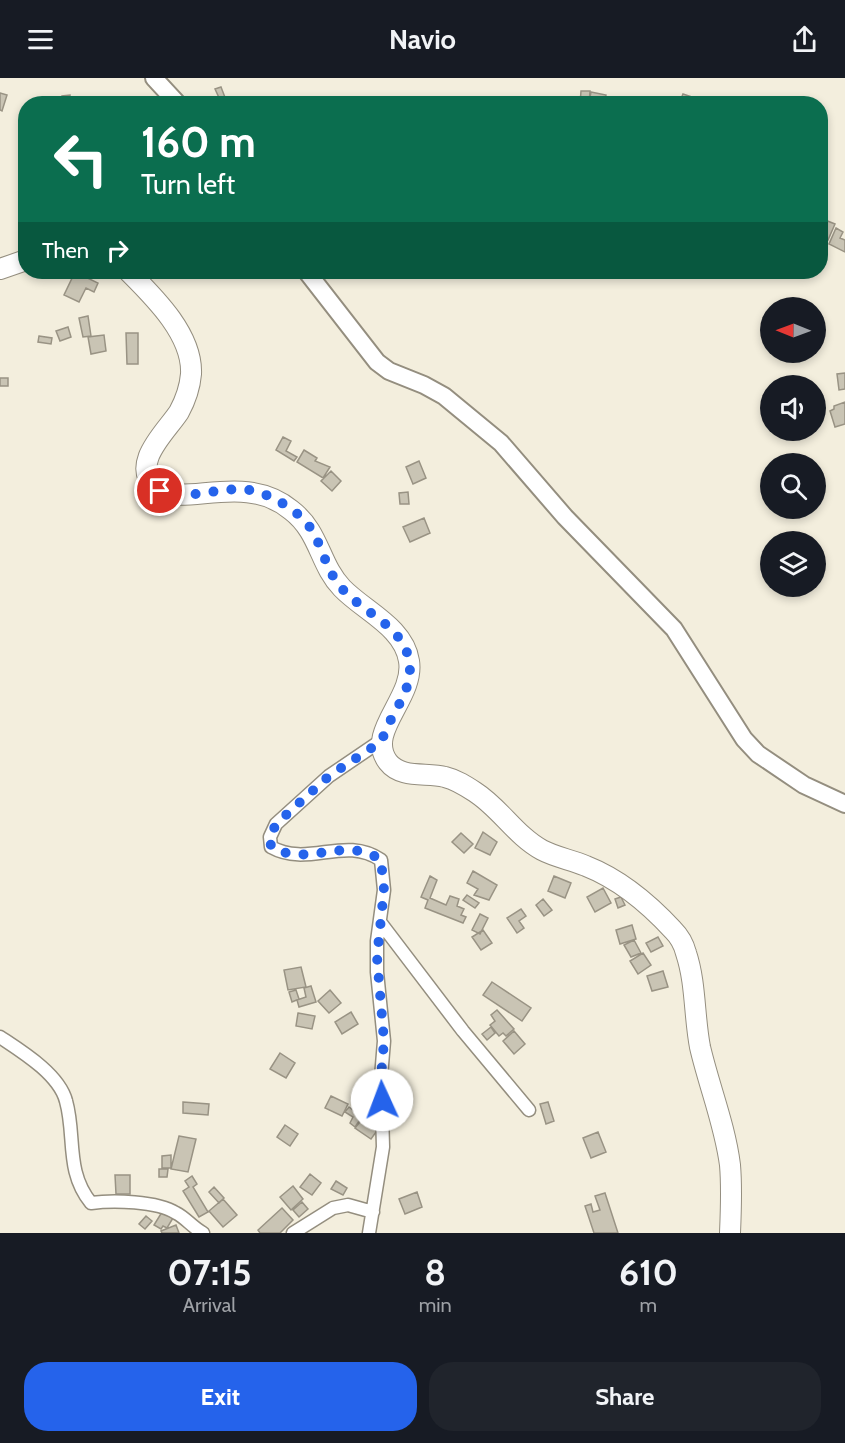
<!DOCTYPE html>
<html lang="en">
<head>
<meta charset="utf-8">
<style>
  body { margin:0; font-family:Cabin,sans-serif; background:#20242c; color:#f1f3f6; height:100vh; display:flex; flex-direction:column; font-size:22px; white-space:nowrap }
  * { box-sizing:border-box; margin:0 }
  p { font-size:20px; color:#9ea1a6 }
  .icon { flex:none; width:33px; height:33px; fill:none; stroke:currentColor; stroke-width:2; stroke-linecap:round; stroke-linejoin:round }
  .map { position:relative; height:1155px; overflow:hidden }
  .panel { display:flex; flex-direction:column; background:#171b24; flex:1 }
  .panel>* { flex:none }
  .banner { position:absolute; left:18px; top:18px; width:810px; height:183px; border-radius:24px; box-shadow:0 3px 9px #0003; background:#0b6e4f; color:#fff; overflow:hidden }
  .needle { width:39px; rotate:271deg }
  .controls { position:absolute; left:760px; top:219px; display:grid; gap:12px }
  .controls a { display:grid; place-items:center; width:66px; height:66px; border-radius:50%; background:#171b24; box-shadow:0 3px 9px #0003; font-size:30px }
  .pin { position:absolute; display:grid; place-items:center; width:51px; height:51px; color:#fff; margin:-26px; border:3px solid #fff; border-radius:50%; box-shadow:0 2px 6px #0007 }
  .me { position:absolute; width:66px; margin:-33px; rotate:358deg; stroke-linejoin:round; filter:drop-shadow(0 0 4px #0008) }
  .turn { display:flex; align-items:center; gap:21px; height:126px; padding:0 24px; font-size:27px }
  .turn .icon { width:78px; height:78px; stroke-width:2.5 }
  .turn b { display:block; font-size:42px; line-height:51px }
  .then { display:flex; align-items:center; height:57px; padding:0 24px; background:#0003; gap:12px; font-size:22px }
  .eta { display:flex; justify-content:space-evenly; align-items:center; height:102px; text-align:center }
  .eta b { font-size:36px; font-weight:800; line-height:42px }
  .button { display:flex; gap:12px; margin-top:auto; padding:12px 24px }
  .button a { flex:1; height:69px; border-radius:24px; background:#2563eb; color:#fff; font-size:24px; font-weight:800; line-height:69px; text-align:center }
  .button a+a { background:#20242c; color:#f1f3f6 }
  header { display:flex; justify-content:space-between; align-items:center; height:78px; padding:0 24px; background:#171b24; font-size:27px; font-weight:800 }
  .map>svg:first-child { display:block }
</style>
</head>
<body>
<header><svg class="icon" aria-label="menu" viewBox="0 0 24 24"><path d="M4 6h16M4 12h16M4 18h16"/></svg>Navio<svg class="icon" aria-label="share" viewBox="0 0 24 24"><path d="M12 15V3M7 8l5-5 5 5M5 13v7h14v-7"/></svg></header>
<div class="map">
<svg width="845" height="1155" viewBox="0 0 845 1155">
  <rect width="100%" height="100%" fill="#f3eedd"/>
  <path fill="#c9c4b4" stroke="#999384" stroke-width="1.5" d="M221 9 226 22 221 24 215 11Z
    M581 13H590L589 26H580Z
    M591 14 606 17 604 26 589 24Z
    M0 15 7 17 2 33 0 32Z
    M683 16 692 19 690 26H679Z
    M70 17V26H62V18Z
    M820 140 835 146 828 162 820 159Z
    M836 150 843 154 840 160 845 162V174L829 166Z
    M75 194 98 205 94 214 86 210 79 224 64 217Z
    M88 238 91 258 83 259 79 240Z
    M68 249 71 259 60 263 56 253Z
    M126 255H138V286H127Z
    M104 257 106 273 91 276 88 259Z
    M39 258 52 260 51 266 38 264Z
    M845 295V311L839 312 837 296Z
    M0 300H8V308H0Z
    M845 324V346L835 349 830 333 834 331V328Z
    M283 359 291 363 286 373 297 379 294 383 276 372Z
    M304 372 317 380 315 383 330 389 323 400 297 384Z
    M419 383 426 400 413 406 406 389Z
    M331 393 341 403 332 413 321 403Z
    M408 414 409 426H400L399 415Z
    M424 440 430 455 410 464 403 449Z
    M483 754 497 764 490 777 475 770Z
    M461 755 473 766 464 775 452 764Z
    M473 793 497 807 489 822 474 817 478 811 467 805Z
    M430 798 437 802 430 820 446 827 450 818 459 821 457 828 464 831 461 837 466 839 463 845 425 830 428 822 421 819Z
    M554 798 571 805 565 820 548 813Z
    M603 810 611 825 595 834 587 819Z
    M467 817 479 825 475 830 463 822Z
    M621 819 625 827 618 830 615 821Z
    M543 821 552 832 544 838 536 827Z
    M521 831 526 838 519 843 524 850 517 855 507 840Z
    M480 836 488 840 480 856 472 852Z
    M632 847 636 861 620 866 616 852Z
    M483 852 492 865 481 872 472 859Z
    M658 859 663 868 651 874 646 865Z
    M634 862 641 875 631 879 624 867Z
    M643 875 651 887 638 896 630 883Z
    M301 889 306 909 288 912 284 892Z
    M663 893 668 909 652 913 647 898Z
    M492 904 531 930 522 943 483 917Z
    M311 908 316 924 299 929 297 922 306 919 304 910Z
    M296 912 299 921 292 924 289 914Z
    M330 912 341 925 329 935 318 923Z
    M497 932 514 951 506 958 503 955 499 958 490 947 495 943 491 937Z
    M351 934 358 946 342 956 335 944Z
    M298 935 315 938 312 951 296 948Z
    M491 949 495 955 487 962 482 956Z
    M514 953 525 966 514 976 503 963Z
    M280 975 295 985 286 1000 270 991Z
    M331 1018 348 1026 342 1038 325 1030Z
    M183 1024 209 1026 208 1037 183 1035Z
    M548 1024 554 1043 546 1046 540 1026Z
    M349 1029 362 1039 355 1049 350 1045 353 1039 345 1034Z
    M364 1039 379 1050 371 1061 355 1050Z
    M285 1047 298 1056 290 1068 277 1059Z
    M598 1054 606 1074 591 1080 583 1060Z
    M179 1058 196 1061 188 1094 171 1091Z
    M171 1077V1090H162V1078Z
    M159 1091H168L167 1099H159Z
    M310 1096 321 1105 312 1117 300 1109Z
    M115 1097H130V1116H116Z
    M192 1098 197 1106 193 1109 208 1134 199 1139 183 1113 189 1109 185 1103Z
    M336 1103 347 1110 343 1117 331 1111Z
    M293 1108 303 1121 291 1132 280 1119Z
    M214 1109 224 1120 219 1125 209 1114Z
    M417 1114 422 1129 405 1136 399 1121Z
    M605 1115 618 1155H594L585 1128 591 1126 593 1134 600 1132 595 1118Z
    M223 1121 237 1137 223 1149 209 1133Z
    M302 1124 308 1131 299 1139 293 1132Z
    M282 1130 293 1142 280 1155H260L258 1152Z
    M162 1134 173 1140 167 1150 163 1148 161 1151 154 1147Z
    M146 1138 152 1143 145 1151 139 1146Z
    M176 1147 179 1155H162L161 1153Z"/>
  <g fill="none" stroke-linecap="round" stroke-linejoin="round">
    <defs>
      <path id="minor" d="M380 844 463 953 529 1032
        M0 959C21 973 59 996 66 1023 76 1058 65 1093 91 1125 113 1122 157 1123 176 1135 186 1140 192 1149 203 1155
        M293 1155 333 1130 348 1127 373 1134
        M369 1155 383 1069 381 999 384 963 377 894V863L384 812 381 782C344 757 309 790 271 769L270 759 276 746 329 698 382 662"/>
      <path id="secondary" d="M154 0 178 26
        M307 194 377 284 389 293 424 307 444 318 501 365 565 439 674 551 744 661 758 676 804 707 845 726"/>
      <path id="primary" d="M0 191 26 182
        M129 194C154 219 193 257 191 296 190 308 185 323 179 334 166 354 129 386 156 410 181 431 244 393 291 432 320 454 319 486 342 510 364 533 404 549 409 583 415 620 365 654 388 684 401 701 427 694 445 699 457 702 466 708 475 714 500 730 516 758 542 772 555 779 572 782 586 788 619 801 649 826 673 852 679 858 684 867 686 875 696 905 694 938 700 969 709 1008 725 1047 730 1087 732 1110 731 1132 730 1155"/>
    </defs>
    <use href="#minor" stroke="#948e7f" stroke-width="15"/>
    <use href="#secondary" stroke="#948e7f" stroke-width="20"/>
    <use href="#primary" stroke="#948e7f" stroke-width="22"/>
    <use href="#minor" stroke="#fff" stroke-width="12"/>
    <use href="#secondary" stroke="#fff" stroke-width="16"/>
    <use href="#primary" stroke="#fff" stroke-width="20"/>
  </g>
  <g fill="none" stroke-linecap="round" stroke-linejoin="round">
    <path stroke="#2563eb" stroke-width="10" stroke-dasharray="0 18" d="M160 413C191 424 223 406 255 413 272 418 289 428 302 440 321 458 323 487 339 507 360 534 402 546 409 582 415 613 389 636 382 663L329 698 276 746 270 759 271 769C309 790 344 757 381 782L384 812 377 879 384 963 381 999 382 1022"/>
  </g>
</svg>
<div class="controls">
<a><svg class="needle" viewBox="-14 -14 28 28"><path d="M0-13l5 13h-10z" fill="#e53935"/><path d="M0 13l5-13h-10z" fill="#9ea1a6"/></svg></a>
<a><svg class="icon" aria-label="sound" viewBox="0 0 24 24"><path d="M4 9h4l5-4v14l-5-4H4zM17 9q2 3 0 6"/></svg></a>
<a><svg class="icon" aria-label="search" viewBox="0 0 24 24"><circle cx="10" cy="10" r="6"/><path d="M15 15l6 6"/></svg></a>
<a><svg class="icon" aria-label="layers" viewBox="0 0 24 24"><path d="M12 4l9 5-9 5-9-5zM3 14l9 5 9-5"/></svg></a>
</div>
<div class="pin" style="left:160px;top:413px;background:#d93025"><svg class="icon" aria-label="arrive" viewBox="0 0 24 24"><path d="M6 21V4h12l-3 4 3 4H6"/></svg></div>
<svg class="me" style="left:382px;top:1022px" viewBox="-20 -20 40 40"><circle r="19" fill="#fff"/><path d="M0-13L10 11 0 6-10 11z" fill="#2563eb"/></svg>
<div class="banner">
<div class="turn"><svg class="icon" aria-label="left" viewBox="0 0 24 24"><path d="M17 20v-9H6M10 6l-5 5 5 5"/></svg><div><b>160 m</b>Turn left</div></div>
<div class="then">Then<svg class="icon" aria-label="right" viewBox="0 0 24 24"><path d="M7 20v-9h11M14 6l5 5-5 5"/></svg></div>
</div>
</div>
<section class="panel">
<div class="eta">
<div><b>07:15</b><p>Arrival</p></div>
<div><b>8</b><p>min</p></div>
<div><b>610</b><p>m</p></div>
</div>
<div class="button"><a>Exit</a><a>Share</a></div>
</section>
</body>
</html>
